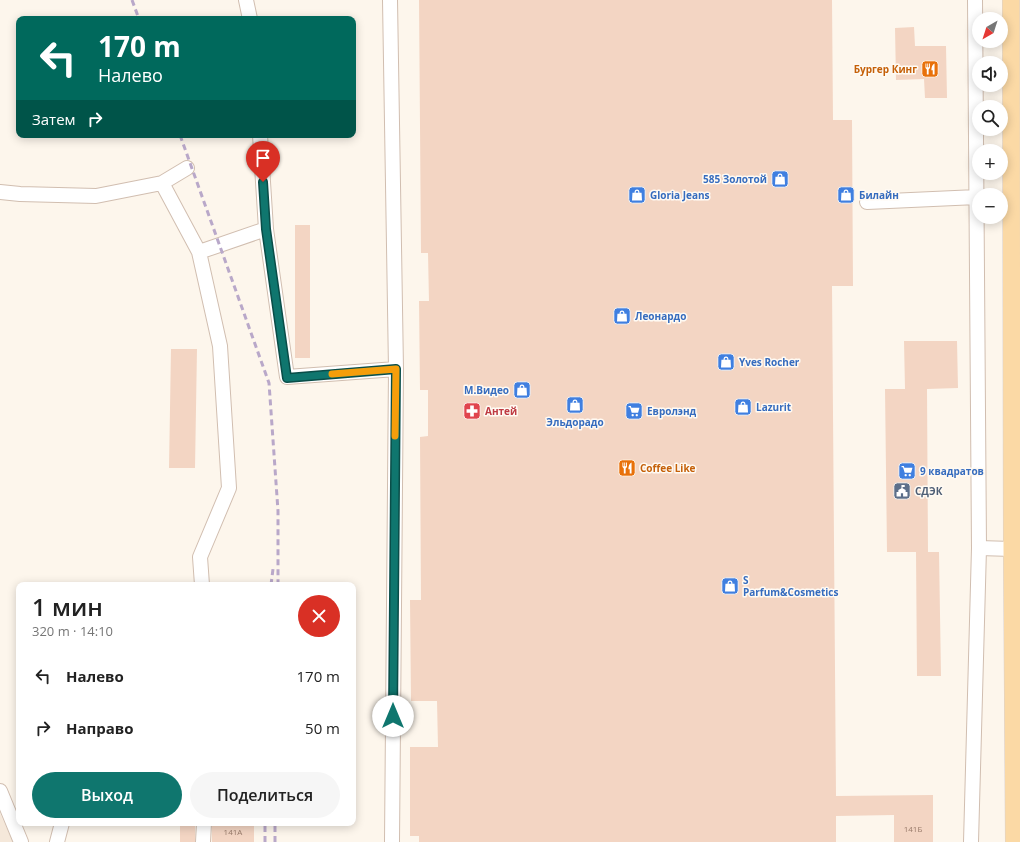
<!DOCTYPE html>
<html lang="ru">
<head>
<meta charset="utf-8">
<style>
  body { margin:0; font-family:"Open Sans",sans-serif; background:#f6f6f6; color:#222; height:100vh; display:flex; flex-direction:column; font-size:15px; white-space:nowrap }
  * { box-sizing:border-box; margin:0 }
  p { font-size:13px; color:#767676 }
  .icon { flex:none; width:22px; height:22px; fill:none; stroke:currentColor; stroke-width:2; stroke-linecap:round; stroke-linejoin:round }
  .map { position:relative; flex:1; overflow:hidden }
  .drawer { position:absolute; left:16px; top:582px; width:340px; height:244px; display:flex; flex-direction:column; background:#fff; border-radius:8px; box-shadow:0 2px 10px #0003 }
  .drawer>* { flex:none }
  .banner { position:absolute; left:16px; top:16px; width:340px; height:122px; border-radius:8px; box-shadow:0 2px 10px #0003; background:#00695c; color:#fff; overflow:hidden }
  .needle { width:26px; rotate:219deg }
  .controls { position:absolute; left:972px; top:12px; display:grid; gap:8px }
  .controls a { display:grid; place-items:center; width:36px; height:36px; border-radius:50%; background:#fff; box-shadow:0 2px 10px #0003; font-size:20px }
  .pin { position:absolute; display:grid; place-items:center; width:34px; height:34px; color:#fff; margin:-41px -17px; border-radius:50% 50% 50% 0; rotate:-45deg; box-shadow:0 0 4px #0007 }
  .pin .icon { rotate:45deg }
  .me { position:absolute; width:44px; margin:-22px; rotate:0deg; stroke-linejoin:round; filter:drop-shadow(0 0 3px #0008) }
  .turn { display:flex; align-items:center; gap:14px; height:84px; padding:0 16px; font-size:18px }
  .turn .icon { width:52px; height:52px; stroke-width:2.5 }
  .turn b { display:block; font-size:28px; line-height:34px }
  .then { display:flex; align-items:center; height:38px; padding:0 16px; background:#0003; gap:8px; font-size:15px }
  .round { display:grid; place-items:center; flex:none; width:42px; height:42px; border-radius:21px; background:#f6f6f6 }
  .summary { display:flex; align-items:center; justify-content:space-between; height:68px; padding:0 16px }
  h1 { font-size:24px; font-weight:600; line-height:30px }
  .action { display:flex; gap:8px; margin-top:auto; padding:8px 16px }
  .action a { flex:1; height:46px; border-radius:24px; background:#0f766e; color:#fff; font-size:16px; font-weight:600; line-height:46px; text-align:center }
  .action a+a { background:#f6f6f6; color:#222 }
  ul { padding:0; list-style:none }
  li { display:flex; align-items:center; gap:12px; height:52px; padding:0 16px }
  li div { flex:1 }
  li b { display:block; font-size:15px }
  li em { font-style:normal }
  .map>svg:first-child { display:block }
</style>
</head>
<body>
<div class="map">
<svg width="1020" height="842" viewBox="0 0 1020 842">
  <rect width="100%" height="100%" fill="#fdf6ec"/>
  <path fill="#f5e8da" d="M0 813 13 842H0Z"/>
  <path fill="#f3d5c3" d="M419 0H832L833 120H852L853 286H832L836 796 933 795V842H894V815L836 816V842H419V836H410V747H438L437 701H411L410 600H421L420 437 428 436V390H420L419 301H429L428 253H421Z
    M914 27 915 46H946L947 98H925L924 79 896 80 895 28Z
    M295 225H310V358H295Z
    M904 341H957L958 388 927 389 928 552H939L941 676H917L916 552H887L885 389H905Z
    M171 349H197L195 468H169Z
    M180 823H195V842H180Z
    M212 823H254V842H212Z"/>
  <g fill="none" stroke-linecap="round" stroke-linejoin="round">
    <defs>
      <path id="minor" d="M246 0 250 19
        M390 0 396 369
        M975 0 979 548
        M260 135 266 229 287 377 396 369 392 842
        M162 183 199 252
        M0 192 20 194 96 196 162 183 187 168
        M867 202 977 197
        M202 585 200 557 229 488 220 346 199 252 266 229
        M0 791 21 842
        M57 842 62 823
        M203 842 204 823
        M971 842 979 548 1012 549"/>
      <path id="major" d="M1011 0 1012 549 1014 842"/>
    </defs>
    <use href="#minor" stroke="#d1beb0" stroke-width="16"/>
    <use href="#major" stroke="#dad1cd" stroke-width="18"/>
    <use href="#minor" stroke="#fff" stroke-width="14"/>
    <use href="#major" stroke="#fbd9a5" stroke-width="17"/>
    <path stroke="#b9a8c9" stroke-width="3" stroke-dasharray="6 4" stroke-linecap="butt" d="M132 0 139 19
      M180 135 269 383 278 511V585
      M271 585 273 569
      M265 842V823
      M275 842V823"/>
  </g>
  <g fill="none" stroke-linecap="round" stroke-linejoin="round">
    <defs>
      <path id="route" d="M263 182 266 229 287 378 396 369 393 716"/>
    </defs>
    <use href="#route" stroke="#0a4d48" stroke-width="10"/>
    <use href="#route" stroke="#0f766e" stroke-width="7"/>
    <path stroke="#f59e0b" stroke-width="7" d="M332 374 396 369 395 436"/>
  </g>
  <defs>
    <symbol id="restaurant-square" viewBox="-11 -11 22 22"><rect x="-9" y="-9" width="18" height="18" rx="4" fill="#e8710a" stroke="#fffaf3"/><path d="M-5-6h1v4h1v-4h1v4h1v-4h1v5L-1.5 .5V6h-2V.5L-5-1ZM5-6V6H3V1.5H1.5Q1.5-4 5-6Z" fill="#fff"/></symbol>
    <symbol id="shop-square" viewBox="-11 -11 22 22"><rect x="-9" y="-9" width="18" height="18" rx="4" fill="#3f7fe0" stroke="#fffaf3"/><path d="M-5-2.5h2.3a2.7 3.5 0 0 1 5.4 0H5L5.5 6h-11ZM-1.5-2.5h3a1.5 2.3 0 0 0-3 0Z" fill="#fff"/></symbol>
    <symbol id="pharmacy-square" viewBox="-11 -11 22 22"><rect x="-9" y="-9" width="18" height="18" rx="4" fill="#e0444e" stroke="#fffaf3"/><path d="M-2-6h4v4h4v4h-4v4h-4v-4h-4v-4h4Z" fill="#fff"/></symbol>
    <symbol id="supermarket-square" viewBox="-11 -11 22 22"><rect x="-9" y="-9" width="18" height="18" rx="4" fill="#3f7fe0" stroke="#fffaf3"/><path d="M-6-5.5h2.5l.6 2H6L4.5 2H-2.5L-4.4-4H-6ZM-1.5 3.2a1.3 1.3 0 1 0 .1 0ZM3 3.2a1.3 1.3 0 1 0 .1 0Z" fill="#fff"/></symbol>
    <symbol id="civic-square" viewBox="-11 -11 22 22"><rect x="-9" y="-9" width="18" height="18" rx="4" fill="#5c6f8a" stroke="#fffaf3"/><path d="M-.6-6.5H3V-4.5H.6V-3L4-1V1h2V6H-6V1h2V-1L-.6-3ZM-1.2 2.5V6h2.4V2.5Z" fill="#fff"/></symbol>
  </defs>
  <g fill-rule="evenodd">
    <use href="#restaurant-square" x="920" y="59" width="20" height="20"/>
    <use href="#shop-square" x="770" y="169" width="20" height="20"/>
    <use href="#shop-square" x="627" y="185" width="20" height="20"/>
    <use href="#shop-square" x="836" y="185" width="20" height="20"/>
    <use href="#shop-square" x="612" y="306" width="20" height="20"/>
    <use href="#shop-square" x="716" y="352" width="20" height="20"/>
    <use href="#shop-square" x="512" y="380" width="20" height="20"/>
    <use href="#shop-square" x="565" y="395" width="20" height="20"/>
    <use href="#shop-square" x="733" y="397" width="20" height="20"/>
    <use href="#pharmacy-square" x="462" y="401" width="20" height="20"/>
    <use href="#supermarket-square" x="624" y="401" width="20" height="20"/>
    <use href="#restaurant-square" x="617" y="458" width="20" height="20"/>
    <use href="#supermarket-square" x="897" y="461" width="20" height="20"/>
    <use href="#civic-square" x="892" y="481" width="20" height="20"/>
    <use href="#shop-square" x="720" y="576" width="20" height="20"/>
  </g>
  <g text-anchor="middle" stroke-width="3" stroke-linejoin="round" paint-order="stroke">
    <g font-size="8" fill="#987a6a">
      <text x="913" y="832">141Б</text>
      <text x="233" y="835">141А</text>
    </g>
    <g font-size="10" font-weight="bold" fill="#c56008" stroke="#fffaf3" text-anchor="end">
      <text x="917" y="73">Бургер Кинг</text>
      <text x="640" y="472" text-anchor="start">Coffee Like</text>
    </g>
    <g font-size="10" font-weight="bold" fill="#366cbe" stroke="#fffaf3" text-anchor="start">
      <text x="767" y="183" text-anchor="end">585 Золотой</text>
      <text x="650" y="199">Gloria Jeans</text>
      <text x="859" y="199">Билайн</text>
      <text x="635" y="320">Леонардо</text>
      <text x="739" y="366">Yves Rocher</text>
      <text x="509" y="394" text-anchor="end">М.Видео</text>
      <text x="756" y="411">Lazurit</text>
      <text x="647" y="415">Евролэнд</text>
      <text x="575" y="426" text-anchor="middle">Эльдорадо</text>
      <text x="920" y="475">9 квадратов</text>
      <text x="743" y="584">S<tspan x="743" dy="12">Parfum&amp;Cosmetics</tspan></text>
    </g>
    <g font-size="10" font-weight="bold" fill="#be3a42" stroke="#fffaf3" text-anchor="start">
      <text x="485" y="415">Антей</text>
    </g>
    <g font-size="10" font-weight="bold" fill="#4e5e75" stroke="#fffaf3" text-anchor="start">
      <text x="915" y="495">СДЭК</text>
    </g>
  </g>
</svg>
<div class="controls">
<a><svg class="needle" viewBox="-14 -14 28 28"><path d="M0-13l5 13h-10z" fill="#e53935"/><path d="M0 13l5-13h-10z" fill="#767676"/></svg></a>
<a><svg class="icon" aria-label="sound" viewBox="0 0 24 24"><path d="M4 9h4l5-4v14l-5-4H4zM17 9q2 3 0 6"/></svg></a>
<a><svg class="icon" aria-label="search" viewBox="0 0 24 24"><circle cx="10" cy="10" r="6"/><path d="M15 15l6 6"/></svg></a>
<a>+</a>
<a>−</a>
</div>
<div class="pin" style="left:263px;top:182px;background:#d93025"><svg class="icon" aria-label="arrive" viewBox="0 0 24 24"><path d="M6 21V4h12l-3 4 3 4H6"/></svg></div>
<svg class="me" style="left:393px;top:716px" viewBox="-20 -20 40 40"><circle r="19" fill="#fff"/><path d="M0-13L10 11 0 6-10 11z" fill="#0f766e"/></svg>
<div class="banner">
<div class="turn"><svg class="icon" aria-label="left" viewBox="0 0 24 24"><path d="M17 20v-9H6M10 6l-5 5 5 5"/></svg><div><b>170 m</b>Налево</div></div>
<div class="then">Затем<svg class="icon" aria-label="right" viewBox="0 0 24 24"><path d="M7 20v-9h11M14 6l5 5-5 5"/></svg></div>
</div>
<section class="drawer">
<div class="summary"><div><h1>1 мин</h1><p>320 m · 14:10</p></div><a class="round" style="background:#d93025;color:#fff"><svg class="icon" aria-label="close" viewBox="0 0 24 24"><path d="M6 6l12 12M18 6L6 18"/></svg></a></div>
<ul>
<li><svg class="icon" aria-label="left" viewBox="0 0 24 24"><path d="M17 20v-9H6M10 6l-5 5 5 5"/></svg><div><b>Налево</b></div><em>170 m</em></li>
<li><svg class="icon" aria-label="right" viewBox="0 0 24 24"><path d="M7 20v-9h11M14 6l5 5-5 5"/></svg><div><b>Направо</b></div><em>50 m</em></li>
</ul>
<div class="action"><a>Выход</a><a>Поделиться</a></div>
</section>
</div>
</body>
</html>
